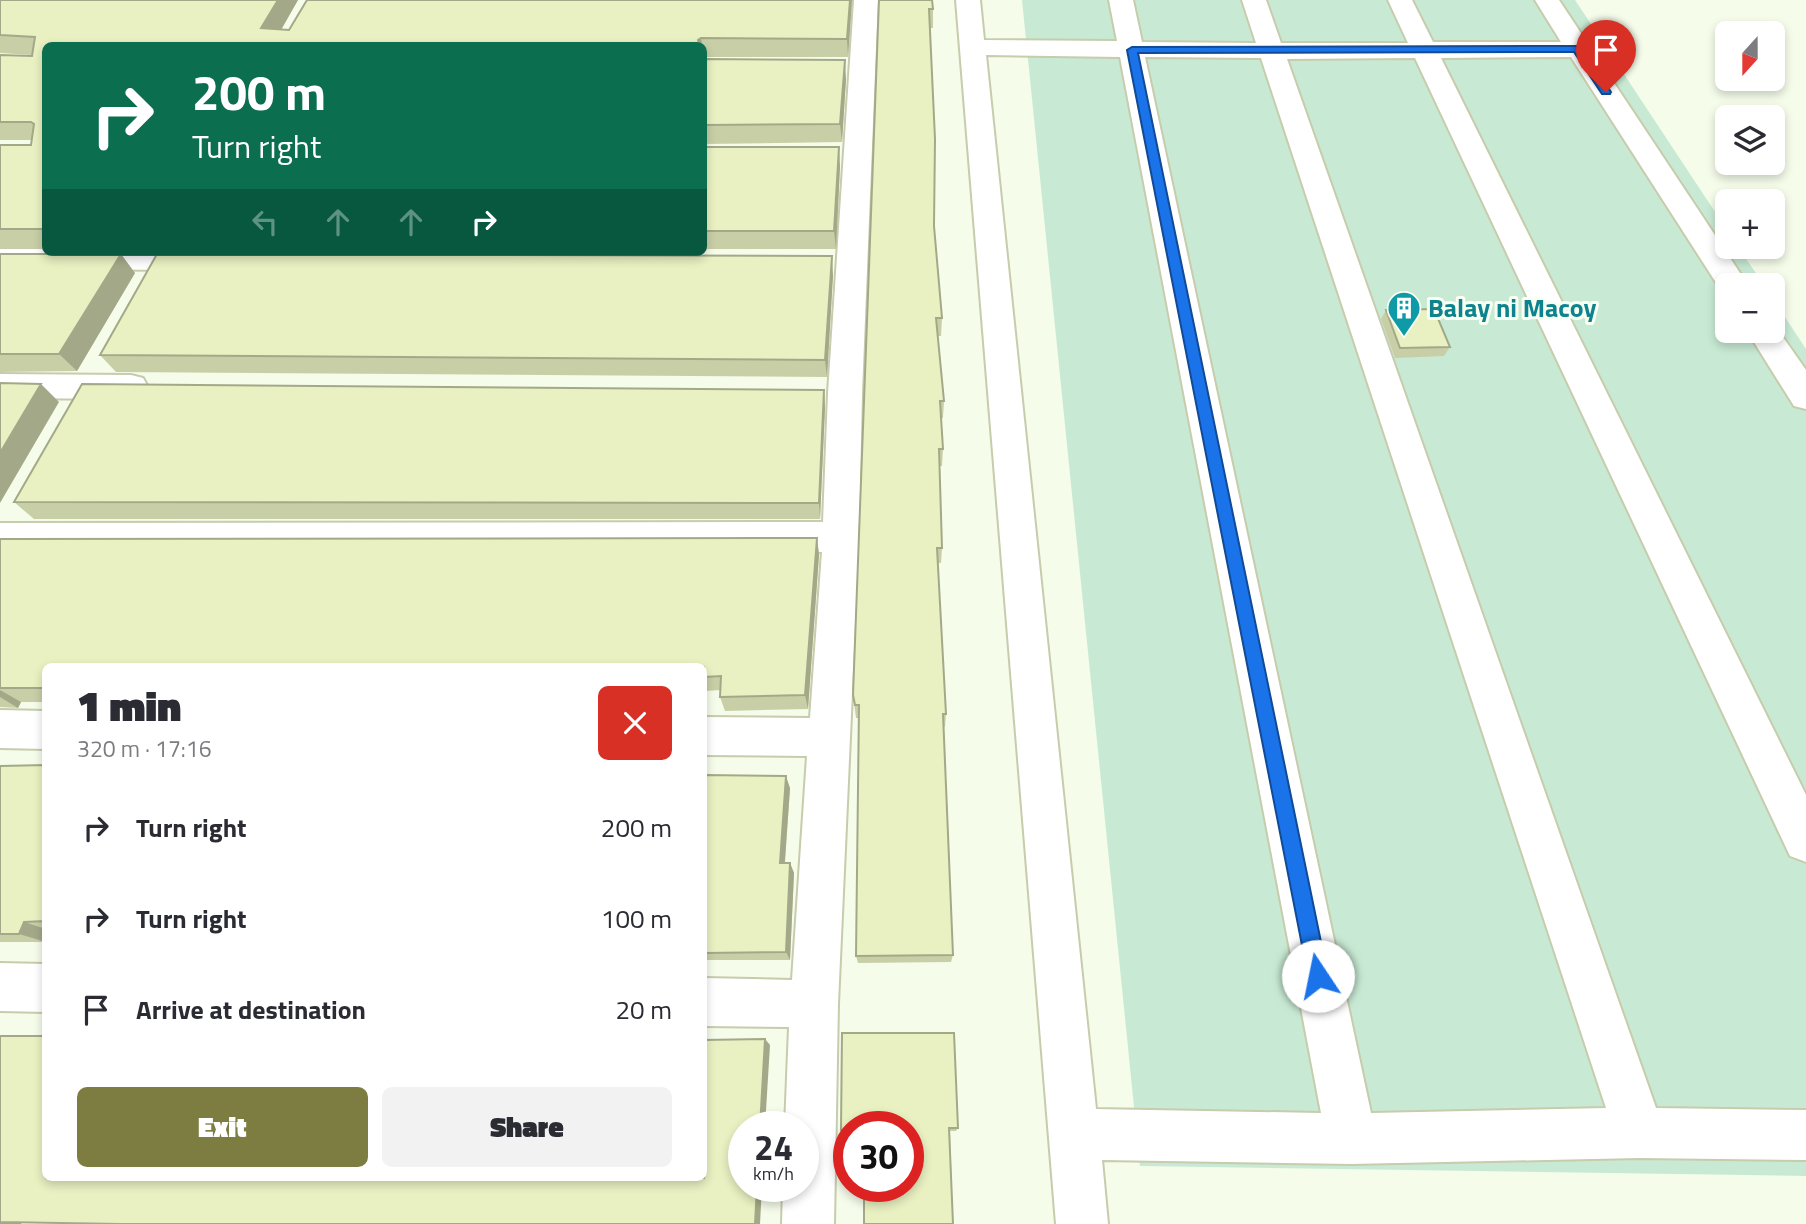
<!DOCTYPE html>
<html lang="en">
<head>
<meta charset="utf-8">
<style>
  body { margin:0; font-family:"Titillium Web",sans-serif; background:#f2f2f3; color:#2b2b33; height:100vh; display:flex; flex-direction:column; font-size:26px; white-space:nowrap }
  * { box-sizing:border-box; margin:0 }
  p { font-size:23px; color:#7c7c81 }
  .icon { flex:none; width:38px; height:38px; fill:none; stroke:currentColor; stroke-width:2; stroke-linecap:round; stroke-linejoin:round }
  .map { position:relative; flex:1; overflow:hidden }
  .side { position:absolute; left:42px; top:663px; width:665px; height:518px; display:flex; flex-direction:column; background:#fff; border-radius:10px; box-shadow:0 4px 10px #0003 }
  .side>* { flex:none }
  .guide { position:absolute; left:42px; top:42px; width:665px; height:214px; border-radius:10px; box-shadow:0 4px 10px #0003; background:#0b6e4f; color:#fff; overflow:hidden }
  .needle { width:46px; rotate:201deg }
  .controls { position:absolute; left:1715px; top:21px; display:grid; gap:14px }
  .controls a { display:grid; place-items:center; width:70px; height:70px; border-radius:10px; background:#fff; box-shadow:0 4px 10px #0003; font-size:35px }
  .speed { position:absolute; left:728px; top:1111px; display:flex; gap:14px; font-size:35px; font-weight:700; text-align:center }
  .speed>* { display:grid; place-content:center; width:91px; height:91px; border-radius:50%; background:#fff; box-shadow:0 4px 10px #0003; line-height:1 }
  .speed small { font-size:18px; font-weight:400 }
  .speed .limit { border:10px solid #d22; background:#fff; color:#111 }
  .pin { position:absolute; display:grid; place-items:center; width:60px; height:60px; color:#fff; margin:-72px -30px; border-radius:50% 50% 50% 0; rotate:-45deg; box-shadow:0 0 7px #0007 }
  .pin .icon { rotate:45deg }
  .me { position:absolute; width:77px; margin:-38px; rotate:349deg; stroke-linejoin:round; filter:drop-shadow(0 0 5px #0008) }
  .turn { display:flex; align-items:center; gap:24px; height:147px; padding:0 35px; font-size:32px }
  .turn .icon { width:91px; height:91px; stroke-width:2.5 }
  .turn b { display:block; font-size:49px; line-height:60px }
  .lanes { display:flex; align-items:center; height:66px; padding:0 35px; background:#0003; justify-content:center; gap:35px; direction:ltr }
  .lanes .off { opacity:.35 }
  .round { display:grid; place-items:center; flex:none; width:74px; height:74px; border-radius:10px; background:#f2f2f3 }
  .head { display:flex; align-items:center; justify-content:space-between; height:119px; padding:0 35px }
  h1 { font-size:42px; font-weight:800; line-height:52px }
  .cta { display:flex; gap:14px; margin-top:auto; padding:14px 35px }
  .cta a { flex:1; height:80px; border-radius:10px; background:#7e7d41; color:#fff; font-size:28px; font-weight:800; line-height:80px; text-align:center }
  .cta a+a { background:#f2f2f3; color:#2b2b33 }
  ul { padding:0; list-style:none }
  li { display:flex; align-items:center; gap:21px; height:91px; padding:0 35px }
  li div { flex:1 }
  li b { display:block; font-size:26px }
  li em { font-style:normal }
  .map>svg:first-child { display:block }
</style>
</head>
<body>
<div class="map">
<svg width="1806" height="1224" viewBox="0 0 1806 1224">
  <rect width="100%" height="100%" fill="#f5fcea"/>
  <path fill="#c8ead4" d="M1022 0H1575L1727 230V247H1738L1764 285H1727V331H1773V299L1806 349V1176L1140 1166Z"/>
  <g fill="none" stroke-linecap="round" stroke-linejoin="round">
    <defs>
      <path id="minor" d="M854 0H878L862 393 859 537 838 1004 834 1224H782L783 1186H803V1127H785L789 1027 704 1026V978L792 980 807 756 704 755V717L810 718 822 552 0 553V523L823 522 828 393Z
        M956 0H980L984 40 1117 41 1109 0H1133L1142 42 1256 43 1242 0H1266L1281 43H1408L1388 0H1412L1433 42H1561L1535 0H1559L1748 285H1727V294L1722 292 1571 57 1441 58 1806 795V862L1790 856 1415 58 1287 59 1656 1108 1806 1110V1160L1639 1158 1351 1164 1102 1160 1108 1224H1056ZM986 55 1120 57 1321 1113 1096 1109ZM1145 57 1261 58 1606 1108 1371 1113Z
        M0 249H46V252H213L220 260 216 267 205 270 0 269Z
        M1773 323 1806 370V409L1794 406 1747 331H1773Z
        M0 374 131 375 143 378 148 387 143 396 131 399 0 398Z
        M0 710 46 711V749L0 748Z
        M0 963 46 964V1012L0 1011Z"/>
    </defs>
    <use href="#minor" stroke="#c6ccac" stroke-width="4"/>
    <use href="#minor" fill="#fff" fill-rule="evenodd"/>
  </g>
  <path fill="#c8cfa7" d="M0 0H298L281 29 289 30 852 0 848 57H704V46H46V247H0V145H31V140H0V55L32 56V55L0 53Z
    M879 0 933 9V28H930L934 226 942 318 941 336H937L944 401 943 418H941L943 449 942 466H939L942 548 941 563H938L946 714 945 727H944L953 955 951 962 858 963 856 956 859 718H856L853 695Z
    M704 59 846 79 842 142 704 144Z
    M704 147 840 166 836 249H704Z
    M0 254 135 273 77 371 0 372Z
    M833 275 827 377 116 372 100 355Z
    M1386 310 1450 347 1444 356 1395 358 1381 319Z
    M824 390 825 408 820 519H34L14 502Z
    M817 538 819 555 808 709 725 711 720 697 721 690 704 691V667H46V702H21L18 708 0 707V539Z
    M46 765V942H0V766Z
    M704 773 705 776 790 788 785 863H790L794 873 790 960H704Z
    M842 1033H954L958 1128 956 1131H950L953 1224H864V1186H908V1127H849V1133H843L841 1130Z"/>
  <path fill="#a3a988" d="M278 0H298L272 46 261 28Z
    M850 0H852L848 57 847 39Z
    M701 38 702 46H699L698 40Z
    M845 60 846 79 842 142 840 124Z
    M839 147 840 166 836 249 834 231Z
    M121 254 135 273 77 371 59 354Z
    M832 256 833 275 827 377 825 360Z
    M41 384 59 402 0 503V453Z
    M824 390 825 408 820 519 819 503Z
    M817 538 819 555 808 709 805 695Z
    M0 690 21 702 18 708 0 697Z
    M786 776 790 788 784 873 780 863Z
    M790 863 794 873 790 960 786 952Z
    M24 922 46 929V942L19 934Z
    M765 1039 770 1045 765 1127H760Z
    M757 1186H762L760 1224H755Z
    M0 1222H22L21 1224H0Z"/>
  <path fill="#e9f1c2" stroke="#a3a988" stroke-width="2" d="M0 0H278L261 28 289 30 307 0H850L847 39 701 38 698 40 699 46H46V229H0V145H31L34 124 31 122H0V55L32 56 35 37 0 35Z
    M879 0H932L933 9H929L935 139 934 226 942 318H936L944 401H940L943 449H939L942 548H937L946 714H943L953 955 856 956 859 705H855L853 695Z
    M704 59 845 60 840 124 704 125Z
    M704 147H839L834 231H704Z
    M0 254H121L59 354H0Z
    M157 254 832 256 825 360 100 355Z
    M1434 309 1450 347 1400 348 1386 310Z
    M0 383 41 384 0 453Z
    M82 384 824 390 819 503 14 502Z
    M817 538 805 695 720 697 721 676 704 677V667H46V688H0V539Z
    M46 765V921L24 922 19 934H0V766Z
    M704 775 786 776 780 863H790L786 952 704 953Z
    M842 1033H954L958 1128H949L953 1224H864V1186H908V1127H849V1130H841Z
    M0 1036H46V1178H704V1040L765 1039 760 1127H744V1186H757L755 1224H121L0 1222Z"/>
  <path fill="#1a73e8" stroke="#114b97" stroke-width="2" d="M1578 46 1583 49 1611 92 1610 94H1602L1574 52 1138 53 1328 976 1325 983 1318 986 1311 983 1308 976 1127 50 1132 47Z"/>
  <defs>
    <symbol id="building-pin" viewBox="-11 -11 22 30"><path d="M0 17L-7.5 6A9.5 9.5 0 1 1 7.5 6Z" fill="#0f9aa8" stroke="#f9fff0"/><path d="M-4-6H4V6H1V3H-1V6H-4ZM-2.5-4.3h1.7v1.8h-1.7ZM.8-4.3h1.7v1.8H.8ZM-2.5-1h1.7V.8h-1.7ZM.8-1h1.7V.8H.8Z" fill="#fff"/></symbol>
  </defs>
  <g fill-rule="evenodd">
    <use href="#building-pin" x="1385" y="289" width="38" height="52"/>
  </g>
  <g text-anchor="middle" stroke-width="6" stroke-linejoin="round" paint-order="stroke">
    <g font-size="26" font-weight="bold" fill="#0d838f" stroke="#f9fff0" text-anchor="start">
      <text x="1428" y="317">Balay ni Macoy</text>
    </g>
  </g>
</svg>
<div class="controls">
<a><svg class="needle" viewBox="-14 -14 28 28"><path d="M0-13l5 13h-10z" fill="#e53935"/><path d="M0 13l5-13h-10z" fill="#7c7c81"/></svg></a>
<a><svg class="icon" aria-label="layers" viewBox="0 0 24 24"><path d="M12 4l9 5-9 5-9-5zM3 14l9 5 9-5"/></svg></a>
<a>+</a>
<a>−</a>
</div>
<div class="speed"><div>24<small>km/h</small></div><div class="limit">30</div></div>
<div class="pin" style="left:1606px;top:92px;background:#d93025"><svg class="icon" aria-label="arrive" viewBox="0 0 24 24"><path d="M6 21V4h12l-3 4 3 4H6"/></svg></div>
<svg class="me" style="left:1318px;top:976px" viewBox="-20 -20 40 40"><circle r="19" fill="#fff"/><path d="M0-13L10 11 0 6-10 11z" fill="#1a73e8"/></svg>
<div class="guide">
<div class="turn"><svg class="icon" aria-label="right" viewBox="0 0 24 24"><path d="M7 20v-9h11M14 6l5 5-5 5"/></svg><div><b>200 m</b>Turn right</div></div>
<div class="lanes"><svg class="icon off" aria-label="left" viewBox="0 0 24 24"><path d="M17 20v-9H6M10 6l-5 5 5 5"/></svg><svg class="icon off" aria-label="ahead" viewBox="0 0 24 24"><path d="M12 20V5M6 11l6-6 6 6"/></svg><svg class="icon off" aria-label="ahead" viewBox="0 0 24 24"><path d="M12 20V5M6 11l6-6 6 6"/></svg><svg class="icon" aria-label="right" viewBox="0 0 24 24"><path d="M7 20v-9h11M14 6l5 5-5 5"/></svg></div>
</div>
<section class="side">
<div class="head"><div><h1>1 min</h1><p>320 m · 17:16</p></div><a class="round" style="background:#d93025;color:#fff"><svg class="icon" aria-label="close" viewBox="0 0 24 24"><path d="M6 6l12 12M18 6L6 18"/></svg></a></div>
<ul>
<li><svg class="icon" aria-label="right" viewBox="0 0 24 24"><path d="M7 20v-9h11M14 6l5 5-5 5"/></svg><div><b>Turn right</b></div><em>200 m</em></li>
<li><svg class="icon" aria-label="right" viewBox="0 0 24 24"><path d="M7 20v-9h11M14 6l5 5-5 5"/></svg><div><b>Turn right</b></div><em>100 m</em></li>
<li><svg class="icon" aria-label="arrive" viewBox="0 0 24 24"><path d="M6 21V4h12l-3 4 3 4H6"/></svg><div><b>Arrive at destination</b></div><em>20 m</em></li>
</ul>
<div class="cta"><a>Exit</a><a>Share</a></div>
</section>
</div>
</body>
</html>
